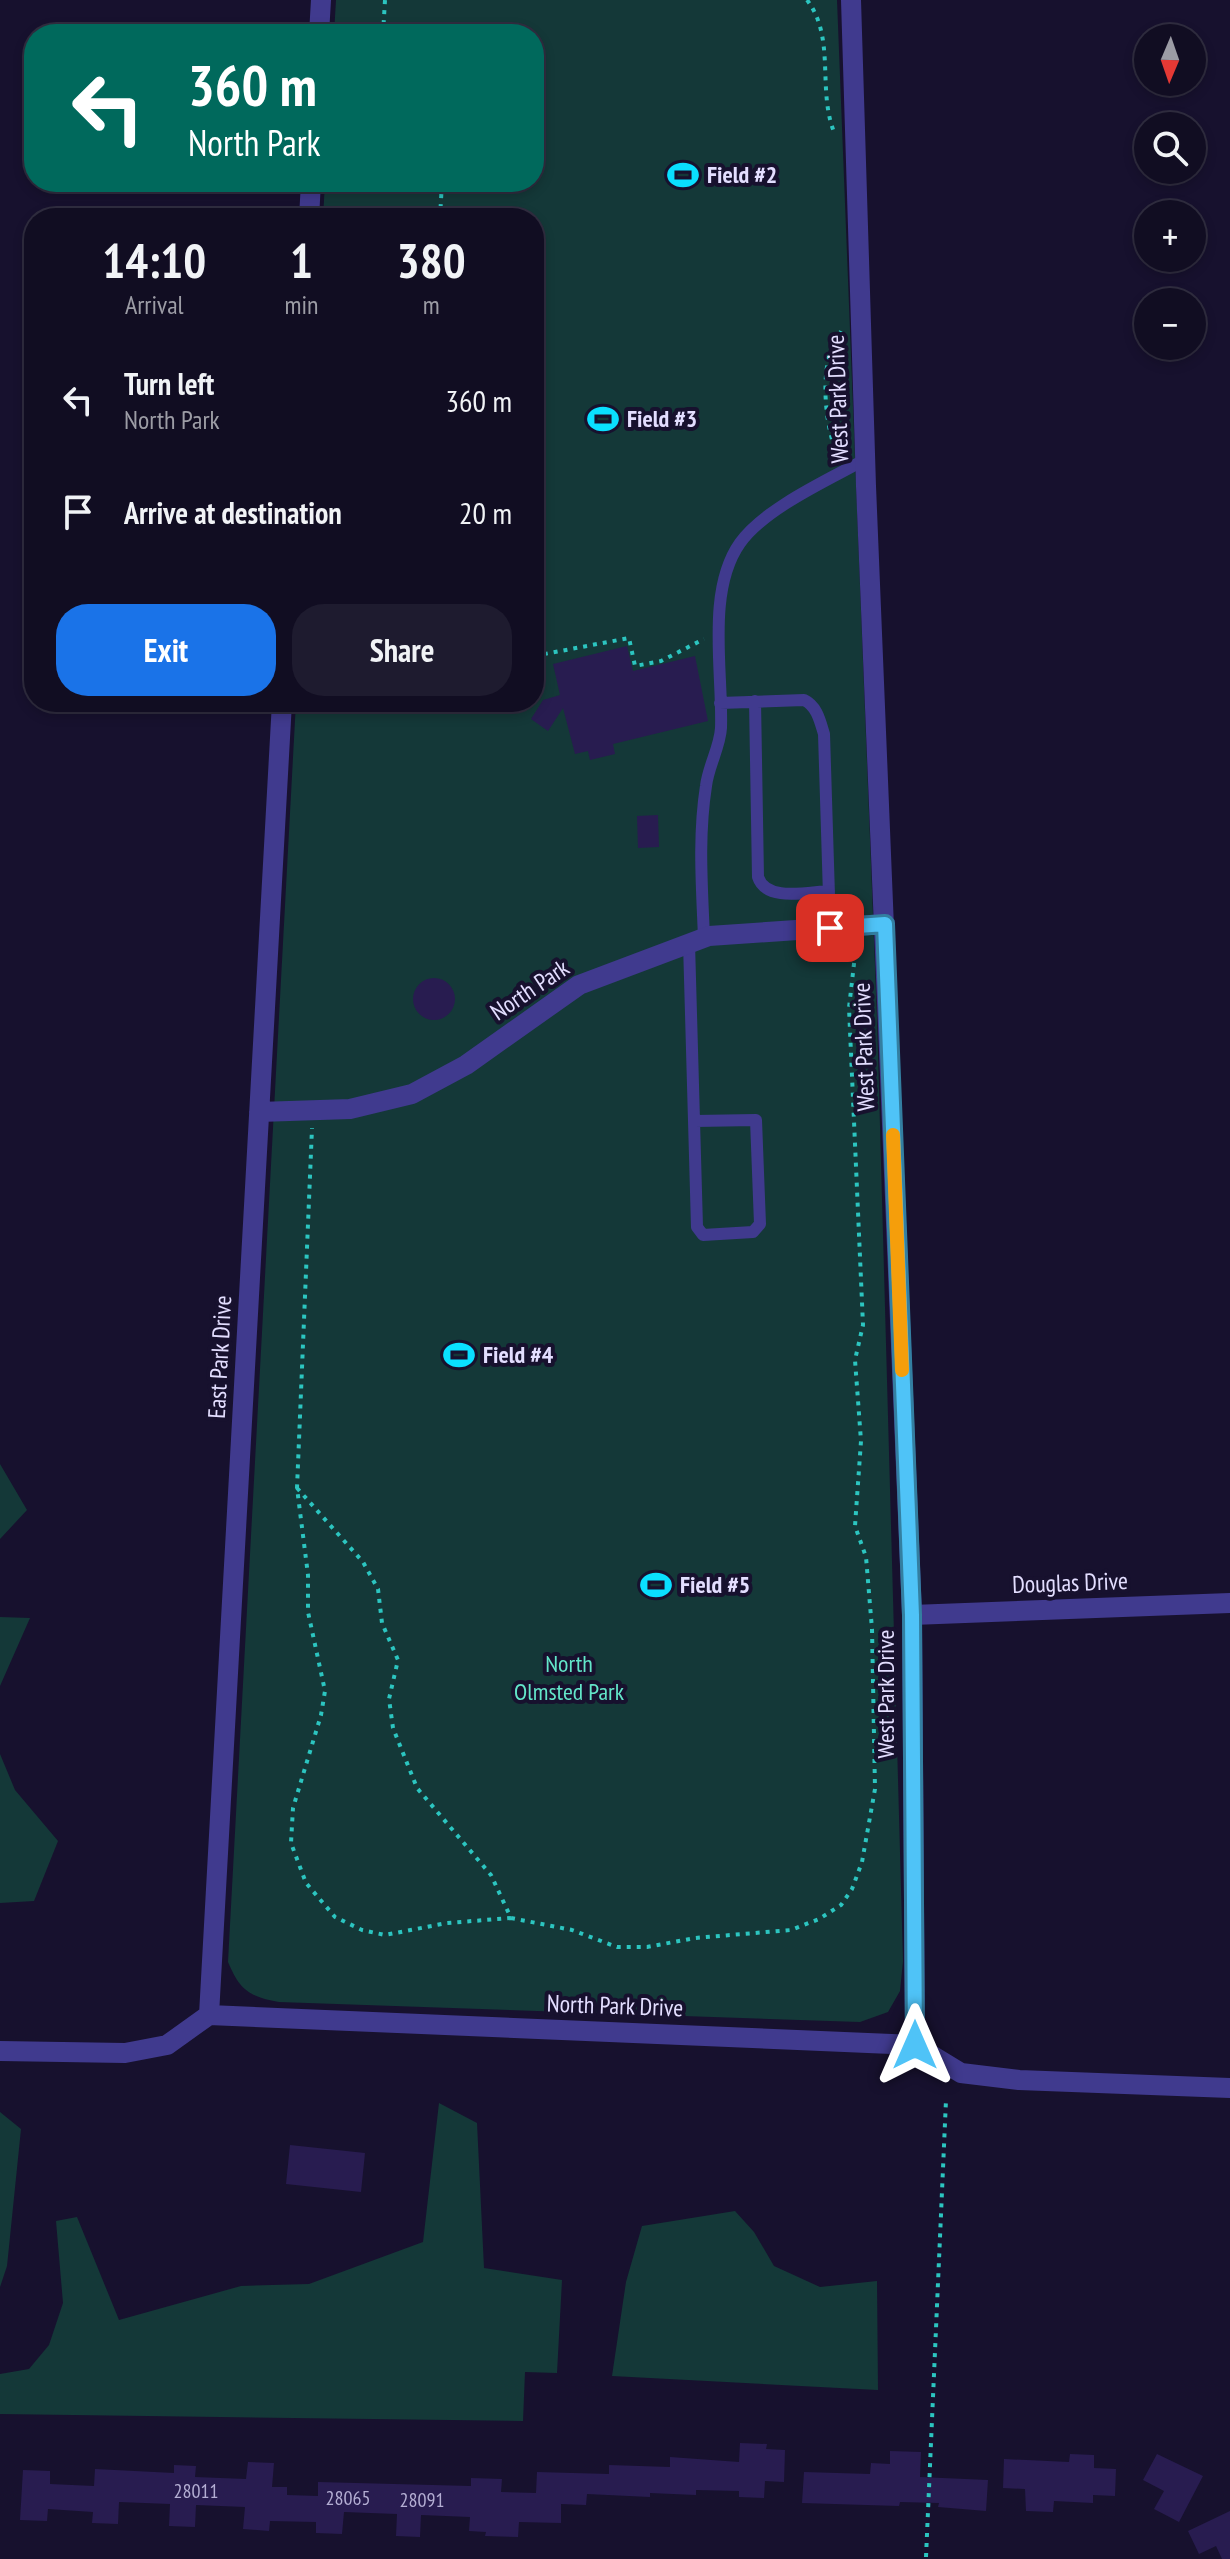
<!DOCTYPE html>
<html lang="en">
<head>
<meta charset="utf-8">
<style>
  body { margin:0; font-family:"PT Sans Narrow",sans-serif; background:#1e1b2f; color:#f1f3f6; height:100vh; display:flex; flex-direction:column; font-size:30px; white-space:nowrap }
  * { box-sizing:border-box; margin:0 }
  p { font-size:26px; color:#9c9ca5 }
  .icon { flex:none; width:44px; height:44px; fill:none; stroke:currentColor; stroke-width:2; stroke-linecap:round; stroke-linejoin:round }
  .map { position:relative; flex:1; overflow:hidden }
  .details { position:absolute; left:24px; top:208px; width:520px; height:504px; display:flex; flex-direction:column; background:#110d22; border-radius:32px; box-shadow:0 4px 12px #0003,0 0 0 2px #302d40 }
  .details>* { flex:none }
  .hud { position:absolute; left:24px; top:24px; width:520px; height:168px; border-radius:32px; box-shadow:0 4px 12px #0003,0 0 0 2px #302d40; background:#00695c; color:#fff; overflow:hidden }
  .needle { width:52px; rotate:182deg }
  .tools { position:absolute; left:1134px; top:24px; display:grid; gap:16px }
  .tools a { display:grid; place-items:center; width:72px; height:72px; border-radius:50%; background:#110d22; box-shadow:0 4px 12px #0003,0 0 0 2px #302d40; font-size:40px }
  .pin { position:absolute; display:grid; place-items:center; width:68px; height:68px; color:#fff; margin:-34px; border-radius:16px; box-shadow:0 4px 12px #0006 }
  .me { position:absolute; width:88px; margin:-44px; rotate:0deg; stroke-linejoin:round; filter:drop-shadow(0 0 6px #0008) }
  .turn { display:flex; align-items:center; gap:28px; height:168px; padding:0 32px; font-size:36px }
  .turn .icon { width:104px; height:104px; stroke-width:2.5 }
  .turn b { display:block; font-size:56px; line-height:68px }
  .eta { display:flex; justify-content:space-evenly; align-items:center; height:136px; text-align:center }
  .eta b { font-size:48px; font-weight:600; line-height:56px }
  .primary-button { display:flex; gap:16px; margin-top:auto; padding:16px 32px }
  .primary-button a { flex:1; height:92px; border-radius:32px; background:#1a73e8; color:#fff; font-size:32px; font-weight:600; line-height:92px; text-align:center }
  .primary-button a+a { background:#1e1b2f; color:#f1f3f6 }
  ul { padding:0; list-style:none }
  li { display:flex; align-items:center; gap:24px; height:112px; padding:0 32px }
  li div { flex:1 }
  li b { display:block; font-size:30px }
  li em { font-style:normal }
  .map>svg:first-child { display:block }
</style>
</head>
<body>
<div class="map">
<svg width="1230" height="2559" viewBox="0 0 1230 2559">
  <rect width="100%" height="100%" fill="#17112e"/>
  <path fill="#143838" d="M336 0H837L877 1017 903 1961 900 1991 888 2012 860 2022 279 2002C248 1996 240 1990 228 1962L296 702H534V218H323L325 182H534V34H334Z
    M0 1464 27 1510 0 1539Z
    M0 1617 30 1618 0 1686Z
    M0 1754 15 1790 58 1841 34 1901 0 1903Z
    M439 2103 477 2123 484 2268 562 2280 557 2373 525 2372 523 2421 0 2414V2374L29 2369 49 2345 63 2303 56 2221 77 2217 119 2320 241 2286 309 2284 423 2242Z
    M0 2112 21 2129 7 2266 0 2287Z
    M735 2211 754 2232 774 2266 820 2287 877 2281 878 2390 612 2376 626 2282 642 2226Z"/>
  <path fill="#281c50" d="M627 646 633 671 695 656 708 721 613 744 615 754 590 760 588 751 575 754 563 708 548 731 531 719 543 700 560 695 553 664Z
    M658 815 659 847 638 848 637 816Z
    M413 999a21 21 0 1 1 42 0a21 21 0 1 1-42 0Z
    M290 2145 365 2153 361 2192 286 2184Z
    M740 2443 767 2444 766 2449 785 2450 784 2482 765 2481 764 2498 739 2497V2491L696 2490V2495L650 2493V2497L587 2494 586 2505 561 2504V2523L519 2522 518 2537 485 2536 486 2532 469 2531 470 2517 421 2515 420 2537 396 2536 397 2514 344 2512 342 2534 316 2533V2522L270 2521 269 2531 243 2529 245 2507 196 2505 195 2527 169 2526 170 2504 119 2502 118 2524 92 2523 93 2512 48 2509 47 2521 20 2520 23 2470 50 2471V2484L94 2486 95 2469 174 2473V2465L196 2466 195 2477 246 2479 248 2462 274 2463 272 2487H287V2495L318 2496V2482L471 2486V2478L502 2479 501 2492 536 2493 537 2472 609 2474V2465L670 2467V2457L739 2462Z
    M890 2451 921 2452 920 2477 988 2480 986 2511 938 2507 939 2503 900 2502 899 2506 802 2503 804 2472 870 2474 871 2463 890 2464Z
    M1070 2454 1094 2455V2468L1116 2469 1115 2496 1093 2495V2503L1054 2501 1053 2512 1026 2511 1025 2489 1003 2488 1004 2459 1069 2462Z
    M1157 2454 1203 2476 1179 2522 1154 2509 1164 2491 1143 2480Z
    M1230 2511V2559H1222L1216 2546 1199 2554 1188 2531Z"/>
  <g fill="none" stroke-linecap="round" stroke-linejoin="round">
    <path stroke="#2cc5c0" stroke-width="4" stroke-dasharray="4 6" stroke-linecap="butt" d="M807 0C836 38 817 89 834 132
      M383 34 385 0
      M440 218 442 182
      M838 458C827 430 822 391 828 361 830 351 837 340 841 331
      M534 656 629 638 635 666 661 661 704 639
      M297 1488 363 1562 378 1589 382 1623 398 1660 389 1699 393 1728 417 1788 491 1875 511 1918 447 1923 385 1935 362 1930 335 1917 306 1883 291 1843 293 1808 321 1715 325 1691 308 1612V1575L297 1488 312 1128
      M511 1918 572 1930 617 1947H647L695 1938 791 1930 819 1919 841 1905 852 1889 862 1862 875 1789 872 1629 866 1557 855 1526 861 1441 855 1360 863 1325 849 1008 856 946
      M926 2557 946 2100"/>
    <path stroke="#403a8e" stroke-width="12" d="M755 701 758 877C766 902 807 892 829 891
      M720 703 804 700C817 706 820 721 824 734L830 928
      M704 938C702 887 698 837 706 786 708 767 720 747 721 728 723 672 706 591 740 543 765 508 828 480 866 459
      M689 943 697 1227 703 1235 753 1232 760 1224 756 1120 695 1121"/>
    <path stroke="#403a8e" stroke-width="20" d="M851 0 866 486 912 1615 915 2045
      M319 34 321 0
      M309 218 311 182
      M259 1112 350 1109 412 1094 466 1065 579 985 709 936 885 924
      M912 1615 1230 1603
      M209 2015 282 702
      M0 2051 125 2053 167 2045 209 2015 915 2045 961 2073 1019 2080 1230 2088"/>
  </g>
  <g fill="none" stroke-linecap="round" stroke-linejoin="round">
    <defs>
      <path id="route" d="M830 928 885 924 912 1615 915 2045"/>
    </defs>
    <use href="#route" stroke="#337fa1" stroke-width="20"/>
    <use href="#route" stroke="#4fc3f7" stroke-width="14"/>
    <path stroke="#f59e0b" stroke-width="14" d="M893 1135 902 1370"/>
  </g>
  <defs>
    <symbol id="stadium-bare" viewBox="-9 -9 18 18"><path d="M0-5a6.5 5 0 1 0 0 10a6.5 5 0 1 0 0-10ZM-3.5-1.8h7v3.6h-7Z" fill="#0adfff" stroke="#17112e" stroke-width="2.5" paint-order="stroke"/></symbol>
  </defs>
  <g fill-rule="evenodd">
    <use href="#stadium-bare" x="661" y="153" width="44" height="44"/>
    <use href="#stadium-bare" x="581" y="397" width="44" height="44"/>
    <use href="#stadium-bare" x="437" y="1333" width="44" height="44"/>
    <use href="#stadium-bare" x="634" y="1563" width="44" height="44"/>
  </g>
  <g text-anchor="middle" stroke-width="8" stroke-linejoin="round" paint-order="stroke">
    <g font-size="20" fill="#b4aed3">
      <text x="196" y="2498">28011</text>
      <text x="348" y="2505">28065</text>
      <text x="422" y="2507">28091</text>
    </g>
    <g font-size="24" font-weight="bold" fill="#e3deff" stroke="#17112e" text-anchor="start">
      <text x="707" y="183">Field #2</text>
      <text x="627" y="427">Field #3</text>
      <text x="483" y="1363">Field #4</text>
      <text x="680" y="1593">Field #5</text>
    </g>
    <g font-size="24" fill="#e3deff" stroke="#17112e">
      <text transform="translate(838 399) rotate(-92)" y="8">West Park Drive</text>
      <text transform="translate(530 990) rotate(-34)" y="8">North Park</text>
      <text transform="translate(864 1047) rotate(-92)" y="8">West Park Drive</text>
      <text transform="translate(220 1357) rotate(-87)" y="8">East Park Drive</text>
      <text transform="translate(1070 1583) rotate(-2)" y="8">Douglas Drive</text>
      <text transform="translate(886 1694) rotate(-90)" y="8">West Park Drive</text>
      <text transform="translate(615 2006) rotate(2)" y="8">North Park Drive</text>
    </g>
    <g font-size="24" fill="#63e6c9" stroke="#17112e">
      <text x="569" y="1672">North<tspan x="569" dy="28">Olmsted Park</tspan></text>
    </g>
  </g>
</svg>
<div class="tools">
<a><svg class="needle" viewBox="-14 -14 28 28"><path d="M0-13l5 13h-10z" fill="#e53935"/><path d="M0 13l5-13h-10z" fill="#9c9ca5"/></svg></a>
<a><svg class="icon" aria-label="search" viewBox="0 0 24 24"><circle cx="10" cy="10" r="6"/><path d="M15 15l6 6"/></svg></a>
<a>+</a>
<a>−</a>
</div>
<div class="pin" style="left:830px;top:928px;background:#d93025"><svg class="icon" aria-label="arrive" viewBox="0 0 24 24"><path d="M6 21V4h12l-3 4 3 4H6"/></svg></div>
<svg class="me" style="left:915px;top:2045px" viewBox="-20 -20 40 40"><path d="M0-17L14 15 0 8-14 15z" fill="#4fc3f7" stroke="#fff" stroke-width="4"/></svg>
<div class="hud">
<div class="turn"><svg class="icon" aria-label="left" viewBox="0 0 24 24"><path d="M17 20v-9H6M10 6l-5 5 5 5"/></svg><div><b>360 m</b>North Park</div></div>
</div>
<section class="details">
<div class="eta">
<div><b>14:10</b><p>Arrival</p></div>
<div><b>1</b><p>min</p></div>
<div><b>380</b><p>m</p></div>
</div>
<ul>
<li><svg class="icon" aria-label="left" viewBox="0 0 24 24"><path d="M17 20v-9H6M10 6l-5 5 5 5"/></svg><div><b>Turn left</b><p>North Park</p></div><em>360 m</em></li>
<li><svg class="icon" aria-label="arrive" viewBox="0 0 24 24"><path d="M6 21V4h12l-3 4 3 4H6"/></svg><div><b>Arrive at destination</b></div><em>20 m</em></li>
</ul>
<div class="primary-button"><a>Exit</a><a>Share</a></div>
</section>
</div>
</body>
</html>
